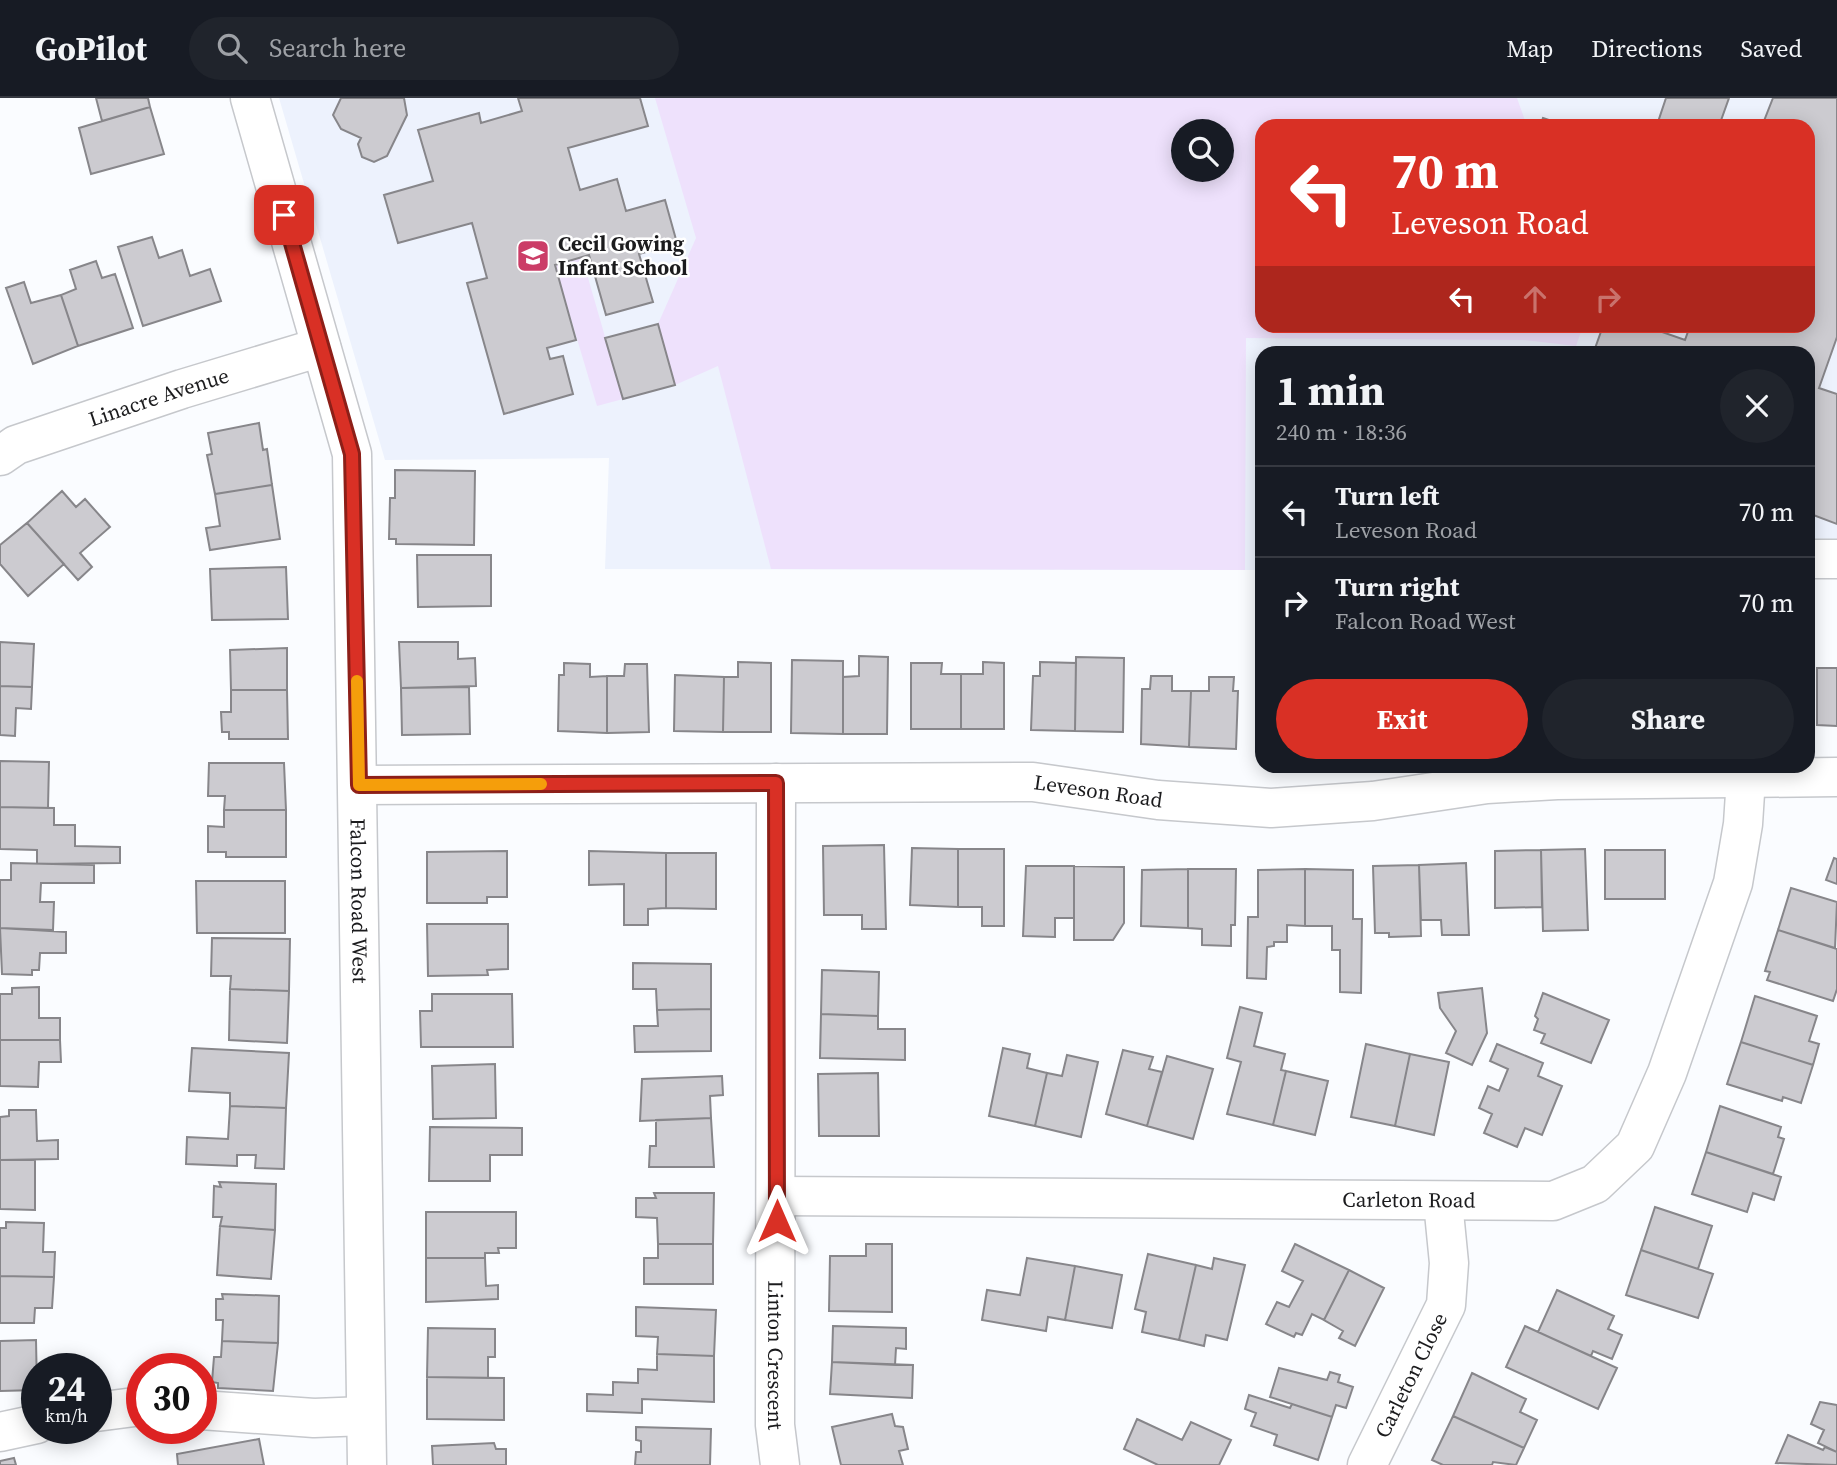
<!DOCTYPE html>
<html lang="en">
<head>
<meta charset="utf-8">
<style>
  body { margin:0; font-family:"Source Serif 4",serif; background:#20242c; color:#f1f3f6; height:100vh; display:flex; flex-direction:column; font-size:26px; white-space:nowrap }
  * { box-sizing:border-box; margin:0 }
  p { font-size:23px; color:#9ea1a6 }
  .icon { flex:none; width:38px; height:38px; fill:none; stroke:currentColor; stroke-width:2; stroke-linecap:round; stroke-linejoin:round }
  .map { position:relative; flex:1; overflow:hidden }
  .sheet { position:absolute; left:1255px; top:248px; width:560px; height:427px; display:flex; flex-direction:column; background:#171b24; border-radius:21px; box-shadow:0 4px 18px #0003 }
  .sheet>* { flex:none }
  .hud { position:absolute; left:1255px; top:21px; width:560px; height:214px; border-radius:21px; box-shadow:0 4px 18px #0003; background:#d93025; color:#fff; overflow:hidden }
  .controls { position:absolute; left:1171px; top:21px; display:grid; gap:14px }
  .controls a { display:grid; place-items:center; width:63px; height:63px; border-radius:50%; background:#171b24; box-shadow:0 4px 18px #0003; font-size:35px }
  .speed { position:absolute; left:21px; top:1255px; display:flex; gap:14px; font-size:35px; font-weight:700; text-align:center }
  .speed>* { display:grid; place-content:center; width:91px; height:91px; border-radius:50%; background:#171b24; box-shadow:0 4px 18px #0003; line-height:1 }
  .speed small { font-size:18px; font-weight:400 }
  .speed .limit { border:10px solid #d22; background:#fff; color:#111 }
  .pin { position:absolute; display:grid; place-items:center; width:60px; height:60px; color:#fff; margin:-30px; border-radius:14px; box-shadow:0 4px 10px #0006 }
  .me { position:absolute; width:77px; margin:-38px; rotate:0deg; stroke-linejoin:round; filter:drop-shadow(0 0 5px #0008) }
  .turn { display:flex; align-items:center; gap:24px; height:147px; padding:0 21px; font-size:32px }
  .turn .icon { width:91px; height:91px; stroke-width:2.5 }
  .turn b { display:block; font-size:49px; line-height:60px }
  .lanes { display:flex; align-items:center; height:66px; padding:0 21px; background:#0003; justify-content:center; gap:35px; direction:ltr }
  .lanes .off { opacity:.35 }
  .round { display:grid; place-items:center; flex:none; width:74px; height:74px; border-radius:37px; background:#20242c }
  .summary { display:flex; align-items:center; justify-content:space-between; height:119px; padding:0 21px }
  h1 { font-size:42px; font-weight:700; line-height:52px }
  .button { display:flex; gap:14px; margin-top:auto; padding:14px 21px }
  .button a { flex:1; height:80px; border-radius:42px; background:#d93025; color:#fff; font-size:28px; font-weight:700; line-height:80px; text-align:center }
  .button a+a { background:#20242c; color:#f1f3f6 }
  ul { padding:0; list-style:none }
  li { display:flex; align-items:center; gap:21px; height:91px; padding:0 21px; border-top:2px solid #363941 }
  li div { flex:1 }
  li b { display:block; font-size:26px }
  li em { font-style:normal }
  header { display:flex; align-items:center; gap:42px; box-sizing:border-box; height:98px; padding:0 35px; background:#171b24; border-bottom:2px solid #363941 }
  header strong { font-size:33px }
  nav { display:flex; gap:38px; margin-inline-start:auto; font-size:24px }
  .search { width:490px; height:63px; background:#20242c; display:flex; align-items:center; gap:18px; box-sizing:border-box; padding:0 24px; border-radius:38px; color:#9ea1a6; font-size:26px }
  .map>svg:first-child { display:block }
</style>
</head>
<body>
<header>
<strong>GoPilot</strong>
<div class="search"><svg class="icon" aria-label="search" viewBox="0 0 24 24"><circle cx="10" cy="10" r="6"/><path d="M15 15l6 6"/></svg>Search here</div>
<nav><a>Map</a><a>Directions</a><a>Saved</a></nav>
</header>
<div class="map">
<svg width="1837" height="1367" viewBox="0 0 1837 1367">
  <rect width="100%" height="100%" fill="#fafcff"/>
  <path fill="#edf2fd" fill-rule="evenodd" d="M279 0H1837V476H1808V256H1262V472L605 471 609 360 385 362ZM1262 28H1808V228H1262ZM1183 33H1222V72H1183Z"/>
  <path fill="#eee1fc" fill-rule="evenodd" d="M655 0H1517L1527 28H1262V228H1583L1576 248 1523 242 1246 240 1245 472 771 471 718 268 675 287 658 226 696 140ZM1183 33H1222V72H1183Z
    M582 159 623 301 597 308 555 167Z"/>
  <path fill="#cccbd0" stroke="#87868a" stroke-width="2" d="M96 0H148L150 9 102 23Z
    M341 0H404L407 17 387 58 374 64 362 59 358 46 361 40 341 31 333 17Z
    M518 0H640L648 28 568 50 580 92 617 81 626 113 665 102 677 145 639 156 653 204 606 217 589 157 555 167 576 242 547 250 550 261 563 258 573 296 504 316 467 185 487 180 472 125 398 145 384 97 433 83 418 32 479 15 481 25 522 13Z
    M1666 0H1729L1719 28H1668L1658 24Z
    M1773 0H1837V239L1819 290 1837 296V426L1808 415V256H1593L1603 228H1645L1685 242 1690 228H1808V28H1762Z
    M150 9 164 56 91 76 79 30Z
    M1543 20 1566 28H1540Z
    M152 139 159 160 182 152 190 178 210 171 221 203 143 228 118 149Z
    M96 163 102 180 115 176 133 230 78 248 61 197 76 191 70 172Z
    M24 184 31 205 61 197 78 248 33 266 6 190Z
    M658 226 675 287 623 301 605 240Z
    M259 325 263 352 267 351 272 387 215 396 207 357 212 356 208 335Z
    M395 372 475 373 474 447 396 446V441H389L390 400H395Z
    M272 387 280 441 210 452 206 430 220 428 215 396Z
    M62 393 76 409 85 401 110 429 80 455 92 469 78 482 27 425Z
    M27 425 64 466 28 498 0 466V447Z
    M417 457H491V508L418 509Z
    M286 469 288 521 212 522 210 471Z
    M0 544 34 546 32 589 0 588Z
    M399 544H458V561L475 560 476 588 401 590Z
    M287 550V592H231L230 552Z
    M859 558 888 559 887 636H843V579L859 578Z
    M1076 559 1124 560 1123 634 1075 633Z
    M792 562 843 563V636L791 635Z
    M738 564 771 565V634H723L724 579H738Z
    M983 564 1004 565V631H961V576H983Z
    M1040 564 1076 565 1075 633 1031 632 1033 578H1040Z
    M564 565 590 566V579L607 578V635L558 633 559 577H564Z
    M911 565H942L941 576H961V631H911Z
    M625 566H647L649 634 607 635V578H624Z
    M1817 570H1837V628L1817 627Z
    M675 577 724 579 723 634 674 633Z
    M1151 578H1172V593H1191L1189 649 1141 646 1142 591H1150Z
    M1209 579H1234L1233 593H1238L1236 651 1189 649 1191 593H1209Z
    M0 588 32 589 31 611 16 610 15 638 0 637Z
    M469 589 470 636 402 637 401 590Z
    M231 592H287L288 641H229V634H222L221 614H231Z
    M1261 593H1262V648H1259Z
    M0 663 49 664 48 710 0 709Z
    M209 665H284L286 712H224L225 698H208Z
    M0 709 54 710V727H75V748L120 749V765L37 766V752L0 751Z
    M224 712H286V759H226V754H208V728L224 729Z
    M884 747 886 831H862V817H824L823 748Z
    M912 750 958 751V809L910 807Z
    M958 751H1004V828H982V809H958Z
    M1585 751 1588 832 1543 833 1541 752Z
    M1541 752 1542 809 1495 810V753Z
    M1605 752H1665V801H1605Z
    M507 753V799H487V805H427V754Z
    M589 753 666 755V810L648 811V827H624V786L589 787Z
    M666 755H716V811L666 810Z
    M1834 760 1837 761V786L1826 782Z
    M11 765 94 767V785H41L40 804H54L53 832 0 830V782H11Z
    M1466 765 1469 837H1442L1441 822H1421L1419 767Z
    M1419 767 1421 838 1389 839V835H1375L1373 768Z
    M1026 768H1074V820H1055V839L1023 838Z
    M1074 768 1124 769V825L1113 842H1074Z
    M1188 771H1236L1235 827H1231V848L1202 847V831L1188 830Z
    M1188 771V830L1141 828 1142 772Z
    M1305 771 1353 772V821H1362L1361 895 1340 894V852H1332V828H1305Z
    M1305 771V828L1287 827V844H1274V848L1267 849 1266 881 1247 880 1248 819H1258V772Z
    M196 783H285V835H197Z
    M1791 790 1837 804 1835 850 1778 832Z
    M427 826H508V871L487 872 488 877 428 878Z
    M0 830 66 834V855H40L39 872H32V877L2 876Z
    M1778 832 1837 851V891L1833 903 1767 882 1770 874 1765 873Z
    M212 840 290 841 289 893 230 891 231 878H211Z
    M633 865 711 866V911L657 912 656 891H633Z
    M822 872 879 874 878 918 821 916Z
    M39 889V920H60V942H0V896H12V890Z
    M1482 890 1487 935 1472 967 1446 955 1456 933 1440 910 1438 895Z
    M230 891 289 893 287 945 229 942Z
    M1543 895 1609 922 1591 965 1541 945 1545 936 1534 932 1538 921 1535 918Z
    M432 896H512L513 949H421L420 913H432Z
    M1755 898 1817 918 1809 943 1819 946 1813 967 1741 944Z
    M1240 909 1262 915 1254 948 1285 956 1281 972 1286 973 1273 1027 1227 1016 1241 964 1227 960Z
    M711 911V953L635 954 634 928H658L657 912Z
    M821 916 878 918V931H905V962L820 960Z
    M0 942H60L61 964H39L38 989 0 988Z
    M1741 944 1813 967 1801 1005 1783 999 1782 1003 1727 986Z
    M1366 946 1410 956 1395 1028 1351 1019Z
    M1497 946 1543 965 1538 978 1562 988 1542 1037 1525 1030 1517 1049 1484 1035 1492 1016 1479 1010 1488 988 1499 993 1508 971 1490 963Z
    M192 950 289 955 286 1010 230 1008V995L189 993Z
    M1003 950 1030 956 1027 970 1047 975 1035 1028 989 1018Z
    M1123 952 1153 959 1149 971 1162 974 1147 1028 1106 1016Z
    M1410 956 1449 964 1434 1037 1395 1028Z
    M1067 957 1098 964 1081 1039 1035 1028 1047 975 1062 978Z
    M1167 958 1213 971 1193 1041 1147 1028Z
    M495 966 496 1020 433 1021 432 968Z
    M1286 973 1328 983 1315 1037 1273 1027Z
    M878 975 879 1038H819L818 976Z
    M722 978 723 997 710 998 711 1020 640 1023 642 981Z
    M230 1008 286 1010 284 1071 255 1070 256 1057H237V1068L186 1066 187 1039 228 1041Z
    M1720 1008 1781 1029 1778 1039 1784 1041 1773 1076 1706 1054Z
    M9 1012H36L37 1043 58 1042V1061L0 1062V1019L9 1018Z
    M711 1020 714 1069H649L650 1048H656V1022Z
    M430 1029 522 1030V1057H490V1083H429Z
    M1706 1054 1781 1079 1774 1102 1753 1095 1747 1114 1692 1096Z
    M0 1062H35V1112L0 1111Z
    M219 1084 276 1086 275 1132 220 1128 222 1119H213L214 1088 221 1089Z
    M654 1095H714L713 1146H658L657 1120 636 1119V1100H656Z
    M1655 1109 1712 1128 1698 1171 1641 1152Z
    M426 1114H516V1150H498L499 1155H485V1160H426Z
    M6 1124 44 1125 43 1154H55L54 1179 0 1178V1130H6Z
    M220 1128 275 1132 271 1181 217 1177Z
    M658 1146H713V1186H644V1160H658Z
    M866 1146H892V1214L829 1213 830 1158H866Z
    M1295 1146 1349 1172 1324 1222 1312 1216 1302 1237 1296 1235 1294 1239 1266 1226 1277 1204 1289 1209 1303 1183 1282 1173Z
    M1641 1152 1713 1176 1698 1220 1626 1197Z
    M1148 1156 1196 1167 1179 1242 1142 1234 1146 1214 1135 1211Z
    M426 1160H485L486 1188 498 1187V1201L426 1204Z
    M1027 1160 1075 1168 1065 1222 1048 1219 1046 1233 982 1222 987 1192 1020 1197Z
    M1214 1160 1245 1167 1227 1242 1206 1237 1204 1248 1179 1242 1196 1167 1212 1171Z
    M1075 1168 1122 1177 1112 1230 1065 1222Z
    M1349 1172 1384 1190 1355 1248 1339 1240 1343 1233 1324 1222Z
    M0 1178 54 1179 52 1210H35L34 1225H0Z
    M1557 1192 1614 1218 1608 1231 1622 1237 1612 1261 1593 1253 1591 1258 1538 1234Z
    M222 1196 279 1198 278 1245 222 1243 223 1222H216V1201H223Z
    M636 1209 716 1212 714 1258 657 1256 658 1239 636 1238Z
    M833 1228 906 1230V1251L896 1250 895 1267 832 1264Z
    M1525 1228 1617 1270 1598 1311 1506 1269Z
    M428 1230 495 1231V1259H488V1280L427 1279Z
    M36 1242 37 1292 0 1293V1243Z
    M222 1243 278 1245 273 1293 218 1290V1285L212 1284 214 1259H221Z
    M657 1256 714 1258V1304L642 1301V1315L587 1313V1296L613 1297V1284L638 1285V1271L657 1272Z
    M832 1264 913 1267 912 1300 830 1296Z
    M1279 1270 1327 1282 1330 1274 1340 1277 1338 1284 1353 1289 1346 1310 1336 1307 1332 1319 1270 1299Z
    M1472 1275 1526 1301 1520 1314 1537 1322 1524 1350 1453 1318Z
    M427 1279 504 1280V1322L427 1321Z
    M1249 1297 1290 1310 1292 1306 1332 1319 1318 1362 1274 1347 1277 1337 1251 1328 1256 1315 1245 1311Z
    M1820 1304 1837 1307V1354L1818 1345 1824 1332 1811 1326Z
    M892 1316 895 1328 903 1329 908 1351 899 1353 903 1367H841L832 1329Z
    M1453 1318 1524 1350 1516 1367 1493 1364 1492 1367H1443L1432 1362Z
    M1137 1321 1182 1342 1191 1324 1231 1342 1219 1367H1158L1124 1351Z
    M636 1329 711 1331 710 1367H635L636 1354H641V1343L636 1342Z
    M1788 1337 1823 1352 1825 1349 1837 1354V1367L1776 1365Z
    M259 1341 264 1367H178L177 1356Z
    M494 1345 496 1351H506V1367H433L432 1348Z
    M14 1360 16 1367H0V1363Z"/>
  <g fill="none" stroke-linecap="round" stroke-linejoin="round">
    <defs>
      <g id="minor">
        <path id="s1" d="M250 0 352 356 367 1367"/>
        <path id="s2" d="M0 358 16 347 182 291 321 249"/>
        <path d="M1808 461H1837"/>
        <path id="s3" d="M776 685 775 1327 780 1367"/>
        <path id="s4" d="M359 687 1033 684 1158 702 1271 710 1373 703 1487 686 1557 682 1837 679"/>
        <path id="s5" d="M777 1098 1553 1103 1595 1086 1635 1048 1667 975 1733 785 1743 726 1746 680"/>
        <path d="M201 1312 314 1320 365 1318"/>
        <path d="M96 1314 142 1308"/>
        <path d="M0 1334 37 1326"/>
        <path id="s6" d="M1367 1367 1446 1207 1449 1165 1443 1104"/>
      </g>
    </defs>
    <use href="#minor" stroke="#c6c8cc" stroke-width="41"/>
    <use href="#minor" stroke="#fff" stroke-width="38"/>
  </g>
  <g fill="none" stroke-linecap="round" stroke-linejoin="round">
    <defs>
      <path id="route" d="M284 117 352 356 359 687 776 685 777 1123"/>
    </defs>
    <use href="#route" stroke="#8d1f18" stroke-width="18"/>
    <use href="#route" stroke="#d93025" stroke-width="12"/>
    <path stroke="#f59e0b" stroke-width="12" d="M357 583 359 687 541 686"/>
  </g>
  <defs>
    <symbol id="school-square" viewBox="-11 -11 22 22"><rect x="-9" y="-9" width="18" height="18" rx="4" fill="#cb3d67" stroke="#fff"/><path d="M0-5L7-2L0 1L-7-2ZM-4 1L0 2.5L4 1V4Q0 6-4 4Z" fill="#fff"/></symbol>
  </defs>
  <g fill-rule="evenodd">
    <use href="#school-square" x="514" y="139" width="38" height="38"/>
  </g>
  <g text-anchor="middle" stroke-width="5" stroke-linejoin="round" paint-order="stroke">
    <g font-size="21" font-weight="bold" fill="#1b1b1d" stroke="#fff" text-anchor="start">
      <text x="558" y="153">Cecil Gowing<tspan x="558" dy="24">Infant School</tspan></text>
    </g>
    <g font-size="21" fill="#1b1b1d" stroke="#fff">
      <text dy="7" stroke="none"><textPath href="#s2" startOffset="170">Linacre Avenue</textPath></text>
      <text dy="7" stroke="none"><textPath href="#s4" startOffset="740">Leveson Road</textPath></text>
      <text dy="7" stroke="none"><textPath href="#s1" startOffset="817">Falcon Road West</textPath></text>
      <text dy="7" stroke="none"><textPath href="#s5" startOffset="632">Carleton Road</textPath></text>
      <text dy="7" stroke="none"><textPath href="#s3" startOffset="572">Linton Crescent</textPath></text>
      <text dy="7" stroke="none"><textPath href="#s6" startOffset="100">Carleton Close</textPath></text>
    </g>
  </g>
</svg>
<div class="controls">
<a><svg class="icon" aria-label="search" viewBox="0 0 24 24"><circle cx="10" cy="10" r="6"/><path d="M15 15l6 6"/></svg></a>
</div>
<div class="speed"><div>24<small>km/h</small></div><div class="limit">30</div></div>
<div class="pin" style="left:284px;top:117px;background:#d93025"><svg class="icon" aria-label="arrive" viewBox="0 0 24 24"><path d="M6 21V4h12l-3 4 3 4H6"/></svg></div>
<svg class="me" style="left:777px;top:1123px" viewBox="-20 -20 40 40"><path d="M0-17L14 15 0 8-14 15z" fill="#d93025" stroke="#fff" stroke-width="4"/></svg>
<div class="hud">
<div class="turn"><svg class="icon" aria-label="left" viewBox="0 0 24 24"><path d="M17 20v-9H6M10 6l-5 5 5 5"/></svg><div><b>70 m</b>Leveson Road</div></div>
<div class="lanes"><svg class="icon" aria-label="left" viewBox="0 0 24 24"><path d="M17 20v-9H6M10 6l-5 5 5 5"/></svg><svg class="icon off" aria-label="ahead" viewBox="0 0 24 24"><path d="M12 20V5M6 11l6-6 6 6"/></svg><svg class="icon off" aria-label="right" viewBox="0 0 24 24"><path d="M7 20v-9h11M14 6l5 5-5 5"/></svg></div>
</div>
<section class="sheet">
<div class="summary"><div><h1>1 min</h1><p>240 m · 18:36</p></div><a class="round"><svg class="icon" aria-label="close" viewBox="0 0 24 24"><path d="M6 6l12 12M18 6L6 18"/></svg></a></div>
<ul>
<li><svg class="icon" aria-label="left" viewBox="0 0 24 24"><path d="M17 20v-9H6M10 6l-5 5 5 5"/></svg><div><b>Turn left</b><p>Leveson Road</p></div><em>70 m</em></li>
<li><svg class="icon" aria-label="right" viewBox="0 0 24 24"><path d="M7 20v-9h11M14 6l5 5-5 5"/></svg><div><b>Turn right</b><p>Falcon Road West</p></div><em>70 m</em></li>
</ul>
<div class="button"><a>Exit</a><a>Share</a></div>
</section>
</div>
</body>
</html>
